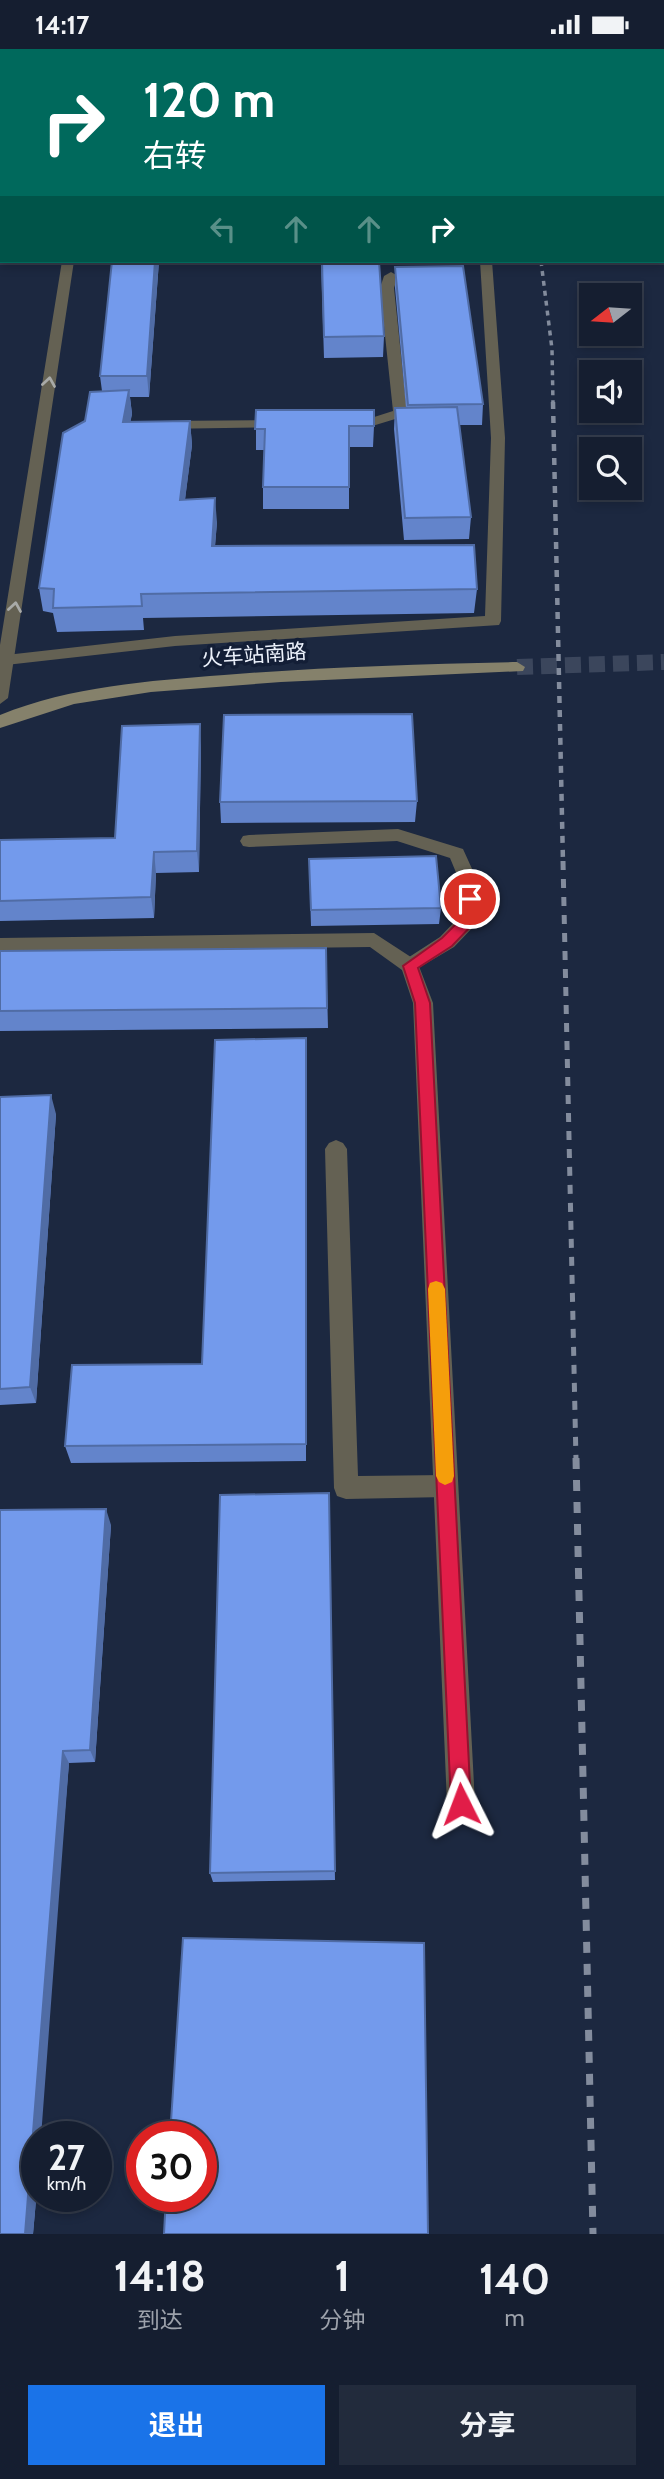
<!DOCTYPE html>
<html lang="zh">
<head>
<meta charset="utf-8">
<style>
  body { margin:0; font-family:Cabin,"Noto Sans SC",sans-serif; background:#222b3c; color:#f1f3f6; height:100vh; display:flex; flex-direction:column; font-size:26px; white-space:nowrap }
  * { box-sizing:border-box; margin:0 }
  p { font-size:23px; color:#9da2ab }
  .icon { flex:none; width:38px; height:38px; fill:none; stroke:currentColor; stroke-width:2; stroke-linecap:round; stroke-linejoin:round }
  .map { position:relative; height:2185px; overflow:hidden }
  .details { display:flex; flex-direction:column; background:#151e30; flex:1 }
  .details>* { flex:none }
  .guide { position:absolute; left:0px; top:0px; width:665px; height:214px; box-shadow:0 4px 10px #0003,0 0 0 2px #343c4c; background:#00695c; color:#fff; overflow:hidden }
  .needle { width:46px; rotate:253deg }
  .tools { position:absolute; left:579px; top:234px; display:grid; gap:14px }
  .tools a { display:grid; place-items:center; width:63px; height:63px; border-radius:0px; background:#151e30; box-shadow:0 4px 10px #0003,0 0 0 2px #343c4c; font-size:35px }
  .speed { position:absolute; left:21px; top:2072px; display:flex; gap:14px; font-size:35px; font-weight:700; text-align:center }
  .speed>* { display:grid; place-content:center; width:91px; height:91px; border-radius:50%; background:#151e30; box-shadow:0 4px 10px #0003,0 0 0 2px #343c4c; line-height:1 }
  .speed small { font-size:18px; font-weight:400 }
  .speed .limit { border:10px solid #d22; background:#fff; color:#111 }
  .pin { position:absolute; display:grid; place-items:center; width:60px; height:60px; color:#fff; margin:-30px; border:4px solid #fff; border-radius:50%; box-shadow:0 2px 7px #0007 }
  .me { position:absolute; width:77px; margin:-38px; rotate:357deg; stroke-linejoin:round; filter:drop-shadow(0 0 5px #0008) }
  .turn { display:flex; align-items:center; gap:24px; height:147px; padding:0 28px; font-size:32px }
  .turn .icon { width:91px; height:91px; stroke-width:2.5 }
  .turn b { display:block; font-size:49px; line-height:60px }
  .lanes { display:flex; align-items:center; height:66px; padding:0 28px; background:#0003; justify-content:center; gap:35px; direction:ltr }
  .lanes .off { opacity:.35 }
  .eta { display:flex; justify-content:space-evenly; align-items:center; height:119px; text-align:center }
  .eta b { font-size:42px; font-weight:700; line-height:49px }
  .cta { display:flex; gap:14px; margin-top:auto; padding:14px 28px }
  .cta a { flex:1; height:80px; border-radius:0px; background:#1a73e8; color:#fff; font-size:28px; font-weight:700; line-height:80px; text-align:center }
  .cta a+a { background:#222b3c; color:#f1f3f6 }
  .status { display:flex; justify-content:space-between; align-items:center; height:49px; padding:0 35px; background:#151e30; direction:ltr }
  .status svg { height:19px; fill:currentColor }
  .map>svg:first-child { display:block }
</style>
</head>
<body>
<div class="status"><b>14:17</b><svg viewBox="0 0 49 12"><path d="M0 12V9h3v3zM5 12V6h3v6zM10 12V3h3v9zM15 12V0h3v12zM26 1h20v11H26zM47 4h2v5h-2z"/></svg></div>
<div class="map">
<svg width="664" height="2185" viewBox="0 0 664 2185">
  <rect width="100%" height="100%" fill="#1c2840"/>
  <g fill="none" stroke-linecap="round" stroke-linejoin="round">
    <path stroke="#3b465c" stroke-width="16" stroke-dasharray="16 8" stroke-linecap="butt" d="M517 618 664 613"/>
    <path fill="#646153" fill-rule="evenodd" d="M480 212H492L505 389 501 572 499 576 175 597 6 616 0 615V607L6 606 175 587 485 567 491 389Z
      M391 223 398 227 394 239 407 364 405 367 369 378 341 377 339 374 341 371 368 370 393 362 380 239 384 227Z
      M283 371 288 372 290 375 288 378 161 380 154 376 161 372Z
      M398 780 463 800 478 833 480 868 478 873 454 898 410 924 403 922 400 917 403 912 440 888 461 866 460 833 450 809 397 792 249 798 243 797 240 792 243 787 249 786Z
      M336 1091 343 1094 347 1100 358 1427 446 1426 455 1429 458 1437 455 1445 446 1448 346 1450 337 1447 334 1439 325 1100 329 1094Z"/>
    <path fill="#646153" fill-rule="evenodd" d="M100 0H110V2H100Z
      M62 212H74L8 649 0 655V596Z
      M374 884 417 912 433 954 475 1755 471 1765 461 1769 451 1765 447 1755 413 954 402 921 370 898 0 903V889Z"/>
    <path fill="#85816b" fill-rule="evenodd" d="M517 613 525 618 523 622 281 633 151 643 74 655 0 679V666C72 637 148 632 224 626 322 618 419 615 517 613Z"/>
    <path stroke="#838c9d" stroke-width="3.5" stroke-dasharray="5 5" stroke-linecap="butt" d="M663 88 664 92
      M541 212 552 300 553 355"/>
    <path stroke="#838c9d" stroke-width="4.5" stroke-dasharray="7 7" stroke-linecap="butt" d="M553 353 563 814"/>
    <path stroke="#838c9d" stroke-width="5" stroke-dasharray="9 9" stroke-linecap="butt" d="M563 812 576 1411"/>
    <path stroke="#838c9d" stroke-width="7" stroke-dasharray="11 11" stroke-linecap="butt" d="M576 1409 593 2185"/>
  </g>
  <path fill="#6384cb" d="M133 0H175V2H133Z
    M112 212H159L149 348H130L132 365 130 373 190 372 192 396 185 450 217 473 215 497 477 540 474 564 143 569 144 581 57 583 53 564 43 562 39 539 85 372 102 342 100 327Z
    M321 212H379L384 287 383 308 324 309Z
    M395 218 483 355 482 376H459L471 468 469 490 404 491 394 380 395 359H406L395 239Z
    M256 361 374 377 373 398H349V460H263V438L264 401H256Z
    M201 696 199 823 156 824 154 869 0 872V791L115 789Z
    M417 752 415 773 221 774 220 753Z
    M309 810 441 859 439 875 311 877Z
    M326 899 328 979 0 982V902Z
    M306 989V1412L71 1414 65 1397 202 1315Z
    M0 1048 56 1065 36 1354 0 1356Z
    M329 1444 335 1831 213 1833 210 1824Z
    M0 1461 111 1476 95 1713 69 1714 37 2088V2140L33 2185Z"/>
  <path fill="#506ca5" d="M155 212H159L149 348 147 327Z
    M129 341 132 365 126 397 123 373Z
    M190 372 192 396 182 475 180 451Z
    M215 449 217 473 213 521 212 497Z
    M200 675 201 696 199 823 197 802Z
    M154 803 156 824 154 869 151 848Z
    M51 1046 56 1065 36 1354 30 1338Z
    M106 1460 111 1476 95 1713 90 1701Z
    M63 1702 69 1714 41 2088H37V2140L33 2185H25Z"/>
  <path fill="#739aec" stroke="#506ca5" stroke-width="2" d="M335 0H455V1L335 2Z
    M112 212H155L147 327H100Z
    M322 212H379L384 287 324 288Z
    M463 217 483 355 408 356 395 218Z
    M129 341 123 373 190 372 180 451 215 449 212 497 474 496 477 540 141 545 142 557 53 559 54 540 39 539 63 384 85 372 90 343Z
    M457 358 471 468 405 469 395 359Z
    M256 361H374V377H349V438H263L265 380H255Z
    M412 665 417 752 220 753 224 666Z
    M200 675 197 802 154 803 151 848 0 852V791L115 789 122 677Z
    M436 807 441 859 311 861 309 810Z
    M326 899 327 959 0 962V902Z
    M306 989V1395L65 1397 72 1316 202 1315 215 991Z
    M51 1046 30 1338 0 1340V1048Z
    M329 1444 335 1822 210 1824 220 1446Z
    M106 1460 90 1701 63 1702 25 2185H0V1461Z
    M183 1889 424 1894 428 2185H164L166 2147H201V2088H170Z"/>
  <defs><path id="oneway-chevron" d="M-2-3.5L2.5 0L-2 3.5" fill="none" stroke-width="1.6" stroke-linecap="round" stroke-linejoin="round" transform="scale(1.75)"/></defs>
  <g stroke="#a8aaa8">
    <use href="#oneway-chevron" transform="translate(49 333) rotate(-81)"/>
    <use href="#oneway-chevron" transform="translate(15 558) rotate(-81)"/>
  </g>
  <path fill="#e11d48" stroke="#92132f" stroke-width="2" d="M470 845 477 850 476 872 452 897 418 919 430 954 471 1755 468 1763 461 1766 454 1763 451 1755 415 954 403 917 442 889 464 867 463 850Z"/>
  <path fill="#f59e0b" d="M436 1232 442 1234 445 1240 454 1427 452 1433 445 1436 439 1433 436 1427 428 1240 430 1234Z"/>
  <g text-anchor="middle" stroke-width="7" stroke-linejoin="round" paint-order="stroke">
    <g font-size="21" fill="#edf2fc" stroke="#131e36">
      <text transform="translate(254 606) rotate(-4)" y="7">火车站南路</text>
    </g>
  </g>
</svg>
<div class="tools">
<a><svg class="needle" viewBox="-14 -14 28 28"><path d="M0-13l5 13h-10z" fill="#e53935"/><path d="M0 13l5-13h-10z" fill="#9da2ab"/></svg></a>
<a><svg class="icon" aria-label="sound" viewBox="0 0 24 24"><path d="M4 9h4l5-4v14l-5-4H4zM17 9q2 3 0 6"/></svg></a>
<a><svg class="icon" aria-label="search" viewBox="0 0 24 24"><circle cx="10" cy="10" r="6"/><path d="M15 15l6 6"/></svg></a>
</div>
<div class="speed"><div>27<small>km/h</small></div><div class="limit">30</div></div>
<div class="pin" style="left:470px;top:850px;background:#d93025"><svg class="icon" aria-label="arrive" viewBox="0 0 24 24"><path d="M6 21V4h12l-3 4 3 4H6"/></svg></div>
<svg class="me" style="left:461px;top:1755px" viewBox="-20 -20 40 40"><path d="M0-17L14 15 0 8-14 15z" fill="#e11d48" stroke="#fff" stroke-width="4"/></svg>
<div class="guide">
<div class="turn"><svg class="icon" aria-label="right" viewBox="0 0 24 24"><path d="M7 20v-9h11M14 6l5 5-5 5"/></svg><div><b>120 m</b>右转</div></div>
<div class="lanes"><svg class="icon off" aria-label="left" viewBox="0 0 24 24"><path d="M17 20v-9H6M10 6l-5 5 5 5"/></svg><svg class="icon off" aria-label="ahead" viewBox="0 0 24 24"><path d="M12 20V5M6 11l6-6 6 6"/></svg><svg class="icon off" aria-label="ahead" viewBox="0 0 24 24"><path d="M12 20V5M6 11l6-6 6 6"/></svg><svg class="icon" aria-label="right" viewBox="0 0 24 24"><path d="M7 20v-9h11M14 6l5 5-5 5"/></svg></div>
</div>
</div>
<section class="details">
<div class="eta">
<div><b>14:18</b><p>到达</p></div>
<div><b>1</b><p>分钟</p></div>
<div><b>140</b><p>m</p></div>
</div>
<div class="cta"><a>退出</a><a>分享</a></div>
</section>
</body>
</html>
